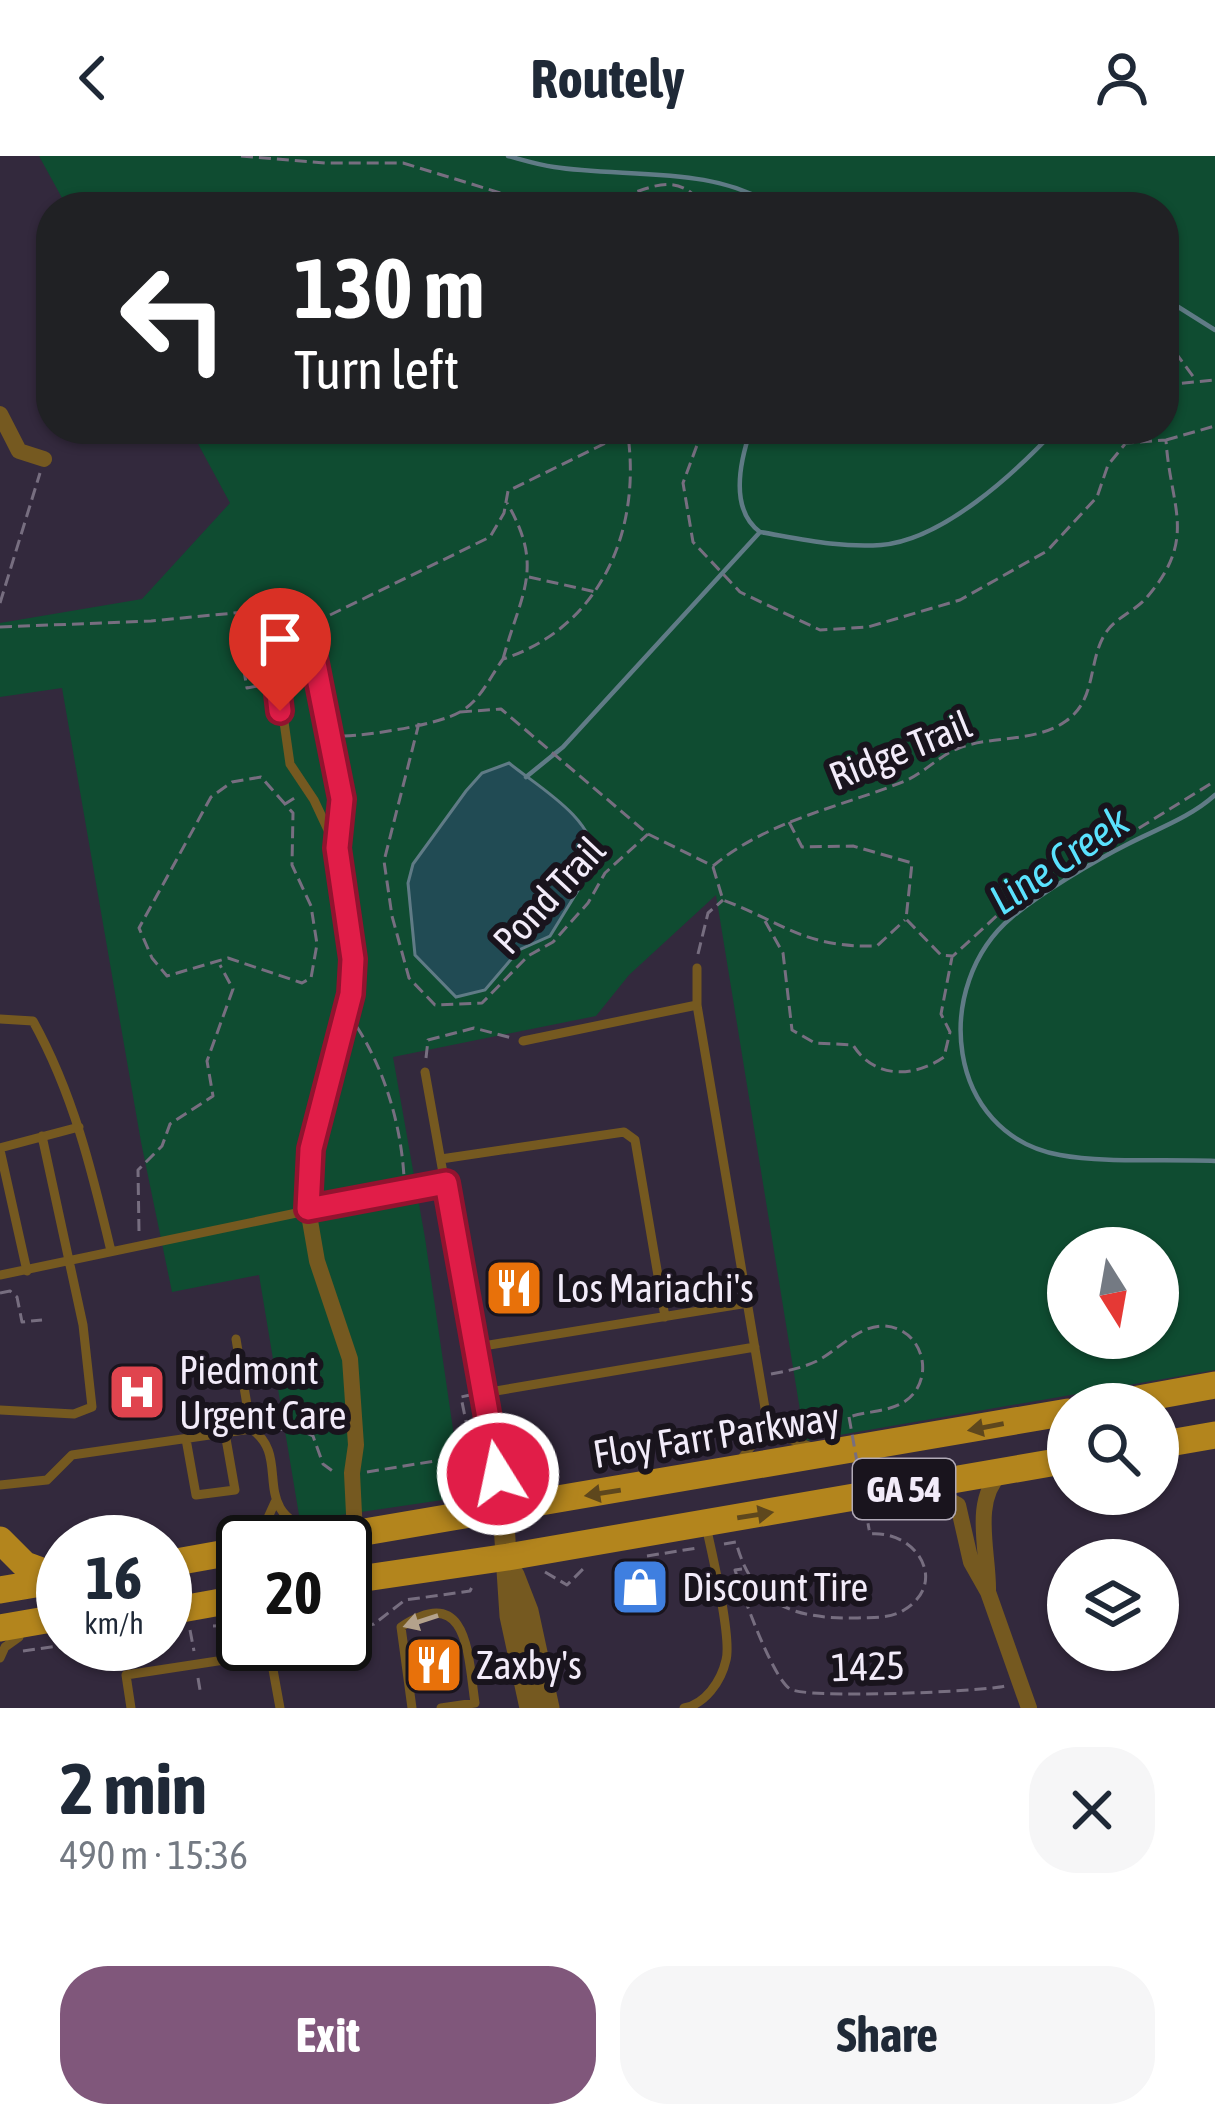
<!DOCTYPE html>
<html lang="en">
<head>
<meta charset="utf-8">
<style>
  body { margin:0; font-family:"Asap Condensed",sans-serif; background:#f6f6f7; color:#1f2937; height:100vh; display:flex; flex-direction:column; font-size:45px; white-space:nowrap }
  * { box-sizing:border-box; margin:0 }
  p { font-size:39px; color:#747a83 }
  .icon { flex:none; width:66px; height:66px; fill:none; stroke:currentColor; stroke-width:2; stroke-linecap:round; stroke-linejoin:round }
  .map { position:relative; height:1552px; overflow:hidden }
  .drawer { display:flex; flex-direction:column; background:#fff; flex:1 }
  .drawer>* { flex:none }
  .hud { position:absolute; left:36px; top:36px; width:1143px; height:252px; border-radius:48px; box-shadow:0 3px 9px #0004; background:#202124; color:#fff; overflow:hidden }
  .needle { width:78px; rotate:169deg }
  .controls { position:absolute; left:1047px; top:1071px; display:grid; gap:24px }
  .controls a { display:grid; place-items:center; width:132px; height:132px; border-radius:50%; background:#fff; box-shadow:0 3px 9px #0004; font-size:60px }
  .speed { position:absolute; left:36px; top:1359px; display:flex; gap:24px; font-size:60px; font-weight:700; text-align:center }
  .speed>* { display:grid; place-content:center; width:156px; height:156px; border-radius:50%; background:#fff; box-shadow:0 3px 9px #0004; line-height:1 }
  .speed small { font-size:30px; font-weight:400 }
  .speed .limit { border:6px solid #111; border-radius:18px; background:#fff; color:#111 }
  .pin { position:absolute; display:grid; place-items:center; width:102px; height:102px; color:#fff; margin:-123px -51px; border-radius:50% 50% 50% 0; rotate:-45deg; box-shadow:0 0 12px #0007 }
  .pin .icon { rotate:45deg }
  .me { position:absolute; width:132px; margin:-66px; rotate:350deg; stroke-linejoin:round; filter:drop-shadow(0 0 9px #0008) }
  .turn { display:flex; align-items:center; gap:42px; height:252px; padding:0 60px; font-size:54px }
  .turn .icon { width:156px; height:156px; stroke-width:2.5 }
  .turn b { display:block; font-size:84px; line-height:102px }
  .round { display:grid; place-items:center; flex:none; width:126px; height:126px; border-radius:48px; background:#f6f6f7 }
  .summary { display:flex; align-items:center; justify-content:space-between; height:204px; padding:0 60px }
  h1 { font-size:72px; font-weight:700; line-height:90px }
  .primary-button { display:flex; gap:24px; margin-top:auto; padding:24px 60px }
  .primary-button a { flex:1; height:138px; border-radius:48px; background:#80577b; color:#fff; font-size:48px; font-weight:700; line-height:138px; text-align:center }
  .primary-button a+a { background:#f6f6f7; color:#1f2937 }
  header { display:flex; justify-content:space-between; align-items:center; height:156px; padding:0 60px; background:#fff; font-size:54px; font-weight:700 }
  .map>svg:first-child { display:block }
</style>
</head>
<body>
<header><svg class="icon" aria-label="back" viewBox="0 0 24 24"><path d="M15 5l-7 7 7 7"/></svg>Routely<svg class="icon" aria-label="person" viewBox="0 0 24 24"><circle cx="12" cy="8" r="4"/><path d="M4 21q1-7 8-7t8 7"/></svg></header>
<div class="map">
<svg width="1215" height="1552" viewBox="0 0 1215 1552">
  <rect width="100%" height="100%" fill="#33293d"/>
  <path fill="#0f4c31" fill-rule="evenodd" d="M39 0H1215V1214L805 1285 716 739 629 819 596 860 393 901 425 1082 463 1341 300 1365 259 1119 172 1136 141 986 62 532 0 541V467L142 443 230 347 190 273H1164V51H67ZM1068 1092H1158V1182H1068Z"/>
  <path fill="#214b54" stroke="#607b86" stroke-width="3" d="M509 607C541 633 593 661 596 705L550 780 519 794 485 834 456 841 415 799 408 727 413 708 466 635 482 617Z"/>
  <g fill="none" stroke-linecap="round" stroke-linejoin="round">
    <path stroke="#607b86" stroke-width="4.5" d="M508 0C523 4 539 9 554 11 623 22 716 9 774 51
      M1164 142 1215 174
      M751 273C740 305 729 353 760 376 801 383 840 392 881 389 943 384 1015 317 1056 273
      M526 621 563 591 760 376
      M1215 639C1191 661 1157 673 1128 688 1094 705 1041 737 1012 761 931 829 945 978 1060 999 1102 1007 1170 1003 1215 1005"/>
    <path stroke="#776e80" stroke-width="3" stroke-dasharray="12 6" stroke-linecap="butt" d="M241 0 325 7H403L517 42 565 51
      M567 49C580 48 594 47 607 45 645 37 675 9 704 51
      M1175 196 1195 223
      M1164 229 1215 224
      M703 273 683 327 693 386 740 436 820 474 868 471 960 444 1047 395 1097 341 1108 309 1125 288
      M1166 284 1215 270
      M1125 285V273
      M529 421 596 436
      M0 447 40 317
      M330 459 490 381 504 357 508 335 624 278
      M0 471 151 465 255 455 280 460 291 472
      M503 503C521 437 545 412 507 347
      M257 506 243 509 247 532 262 529
      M460 556 501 553 648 678 713 710C769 664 838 652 905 625 924 617 940 599 959 592 993 579 1035 587 1066 565 1098 543 1087 503 1107 475 1117 461 1137 454 1148 440 1198 381 1170 351 1166 284L1126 287
      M419 567 384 705 392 760 409 822 435 849 482 847 528 800 553 786 588 747 605 717 648 678
      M344 580C371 579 437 569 460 556 481 544 490 521 503 503 602 471 643 371 627 273
      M285 648 261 621 232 626 211 641 139 772 152 802 167 820 228 802 302 827 311 822 317 788 311 750 292 709 293 657 285 648 296 641
      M789 666 802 691 853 690 912 707 906 763 941 799 953 800 1014 744 1062 720 1215 625
      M713 711 723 744C784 767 804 792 877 790L905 764
      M765 765 783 797 792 874 815 887 853 889C874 923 914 922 944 901L950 876 941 858 952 801
      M698 798 708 757 723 744
      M357 871C385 915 401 969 404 1021
      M426 902 428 884 474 872 512 882
      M139 1075 138 1014 162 990 170 968 213 940 207 905 233 833 220 809
      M0 1137 10 1135 17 1141 22 1166 42 1164
      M771 1218C787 1215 802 1212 817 1205 838 1194 858 1170 883 1170 924 1171 937 1225 904 1246 888 1256 867 1255 849 1261
      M271 1273 300 1274 313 1280 323 1308 334 1316
      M367 1316 466 1300 471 1290 461 1241 470 1239
      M724 1388 736 1386C753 1451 796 1463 858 1462 873 1461 890 1463 904 1454 949 1427 917 1374 870 1378L869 1373
      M647 1400 697 1392
      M742 1413 735 1414C742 1437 772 1521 790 1533 805 1543 981 1536 1005 1530
      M545 1416 567 1429 585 1411
      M213 1470 243 1469
      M190 1474 194 1495
      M345 1475 374 1468 405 1444 470 1435 473 1429
      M126 1488H131
      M23 1495 72 1488
      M198 1522 200 1534"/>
    <path stroke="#755920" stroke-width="9" d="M697 812V849L766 1258 759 1281 741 1303
      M0 863 33 865C73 937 92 1015 111 1095
      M523 885 697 849
      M425 916 502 1348
      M0 992 79 971
      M0 994 27 1115
      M441 1003 624 976 635 984 665 1161
      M308 1053 311 993 351 838 353 803 336 691 342 643 314 502 309 489 296 482 280 489 275 503 290 608 314 644 336 691
      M0 1119 445 1026
      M236 1183 251 1273
      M477 1191 748 1147
      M484 1237 755 1191
      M0 1254 74 1258 92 1251 83 1169 42 980
      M766 1258 785 1281 811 1291
      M186 1283 196 1339 235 1334 225 1277
      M0 1329 47 1324 72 1299 251 1273C294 1301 246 1357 316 1375
      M257 1386 275 1346
      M0 1502 5 1491 19 1481
      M131 1552 126 1519 270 1497 280 1552
      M412 1552 401 1471C469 1426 468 1501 475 1547L441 1552
      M684 1552C705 1548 721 1526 726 1504 732 1482 712 1397 706 1370"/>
    <path stroke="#755920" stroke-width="16" d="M0 258 19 295 44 303
      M308 1053 317 1105 350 1203 356 1289 352 1317 355 1378
      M922 1330 958 1349 971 1406 988 1436 1029 1552
      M988 1435C989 1398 971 1345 1001 1317"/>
    <path stroke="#755920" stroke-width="21" d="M503 1353 510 1460 530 1552
      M514 1419 528 1455 549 1552"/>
    <path stroke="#b3851d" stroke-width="27" d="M1111 1248 1215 1229
      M1158 1289 1215 1279
      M0 1384 25 1409 63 1423
      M306 1386 1068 1256
      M165 1408 243 1394
      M345 1425 508 1401 1068 1304
      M0 1434 59 1424
      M165 1456 243 1442
      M0 1472 63 1461"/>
    <path stroke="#776e80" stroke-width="3" stroke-dasharray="12 6" stroke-linecap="butt" d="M849 1261 869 1373"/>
  </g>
  <defs><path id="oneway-solid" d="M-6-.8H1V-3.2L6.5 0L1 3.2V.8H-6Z" transform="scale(3)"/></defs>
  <g fill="#5e471d">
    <use href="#oneway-solid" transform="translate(986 1271) rotate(169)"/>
    <use href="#oneway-solid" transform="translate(603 1337) rotate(171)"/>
    <use href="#oneway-solid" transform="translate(755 1359) rotate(-9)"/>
  </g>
  <use fill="#b4a28c" href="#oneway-solid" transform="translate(421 1465) rotate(162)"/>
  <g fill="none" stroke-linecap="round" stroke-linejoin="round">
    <defs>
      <path id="route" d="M280 555 274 503 280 489 296 482 309 489 314 502 342 643 337 692 353 803 351 838 311 993 308 1053 446 1027 498 1318"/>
    </defs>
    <use href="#route" stroke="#92132f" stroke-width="30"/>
    <use href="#route" stroke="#e11d48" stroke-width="21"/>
  </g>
  <defs>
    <symbol id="restaurant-square" viewBox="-11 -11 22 22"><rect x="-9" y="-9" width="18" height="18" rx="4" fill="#e8710a" stroke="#19141d"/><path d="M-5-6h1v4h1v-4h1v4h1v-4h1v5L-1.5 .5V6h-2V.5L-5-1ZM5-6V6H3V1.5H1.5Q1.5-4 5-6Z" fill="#fff"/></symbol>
    <symbol id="hospital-square" viewBox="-11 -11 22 22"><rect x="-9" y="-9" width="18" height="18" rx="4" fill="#e0444e" stroke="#19141d"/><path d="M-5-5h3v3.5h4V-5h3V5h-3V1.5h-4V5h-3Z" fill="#fff"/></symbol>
    <symbol id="shop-square" viewBox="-11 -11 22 22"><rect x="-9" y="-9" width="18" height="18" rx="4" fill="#3f7fe0" stroke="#19141d"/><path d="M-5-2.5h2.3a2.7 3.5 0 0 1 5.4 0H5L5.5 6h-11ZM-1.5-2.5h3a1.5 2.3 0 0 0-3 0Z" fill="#fff"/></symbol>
  </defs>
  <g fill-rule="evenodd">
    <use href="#restaurant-square" x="481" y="1099" width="66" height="66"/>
    <use href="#hospital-square" x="104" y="1203" width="66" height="66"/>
    <use href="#shop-square" x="607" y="1398" width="66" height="66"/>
    <use href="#restaurant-square" x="401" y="1476" width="66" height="66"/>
  </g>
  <g text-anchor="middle" stroke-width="12" stroke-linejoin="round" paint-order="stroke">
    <rect fill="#19141d" stroke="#b1aab7" stroke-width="3" x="853" y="1303" width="102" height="60" rx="9"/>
    <g font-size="36" font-weight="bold" fill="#f2ebf9">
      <text x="904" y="1346">GA 54</text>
    </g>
    <g font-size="39" fill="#f2ebf9" stroke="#19141d">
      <text transform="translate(900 594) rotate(-22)" y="14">Ridge Trail</text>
      <text transform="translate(549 739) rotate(-47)" y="14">Pond Trail</text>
      <text transform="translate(716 1279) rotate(-9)" y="14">Floy Farr Parkway</text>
      <text transform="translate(868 1510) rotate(-2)" y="14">1425</text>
    </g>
    <g font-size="39" fill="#f2ebf9" stroke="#19141d" text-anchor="start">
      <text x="556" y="1146">Los Mariachi's</text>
      <text x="179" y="1228">Piedmont<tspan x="179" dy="45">Urgent Care</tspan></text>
      <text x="682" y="1445">Discount Tire</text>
      <text x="476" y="1523">Zaxby's</text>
    </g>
    <g font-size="42" font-style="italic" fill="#5ae2fe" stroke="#19141d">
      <text transform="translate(1059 704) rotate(-34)" y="15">Line Creek</text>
    </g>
  </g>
</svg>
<div class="controls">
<a><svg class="needle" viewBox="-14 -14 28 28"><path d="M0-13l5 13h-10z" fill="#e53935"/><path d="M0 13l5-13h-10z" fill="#747a83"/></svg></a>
<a><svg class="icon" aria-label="search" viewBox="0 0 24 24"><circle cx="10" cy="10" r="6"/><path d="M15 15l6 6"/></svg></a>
<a><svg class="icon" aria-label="layers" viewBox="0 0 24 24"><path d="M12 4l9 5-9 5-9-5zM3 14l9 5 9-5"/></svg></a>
</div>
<div class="speed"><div>16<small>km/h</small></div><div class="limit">20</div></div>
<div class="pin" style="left:280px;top:555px;background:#d93025"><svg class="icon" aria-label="arrive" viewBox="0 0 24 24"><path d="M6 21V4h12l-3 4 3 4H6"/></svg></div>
<svg class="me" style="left:498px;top:1318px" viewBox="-20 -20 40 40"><circle r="17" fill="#e11d48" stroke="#fff" stroke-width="3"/><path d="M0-11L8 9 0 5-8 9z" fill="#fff"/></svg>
<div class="hud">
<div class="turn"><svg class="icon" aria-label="left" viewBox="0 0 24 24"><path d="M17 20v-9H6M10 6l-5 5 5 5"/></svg><div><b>130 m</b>Turn left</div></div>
</div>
</div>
<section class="drawer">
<div class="summary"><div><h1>2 min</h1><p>490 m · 15:36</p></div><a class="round"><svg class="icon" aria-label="close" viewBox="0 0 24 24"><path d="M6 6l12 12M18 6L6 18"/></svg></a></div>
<div class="primary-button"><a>Exit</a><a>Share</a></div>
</section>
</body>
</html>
